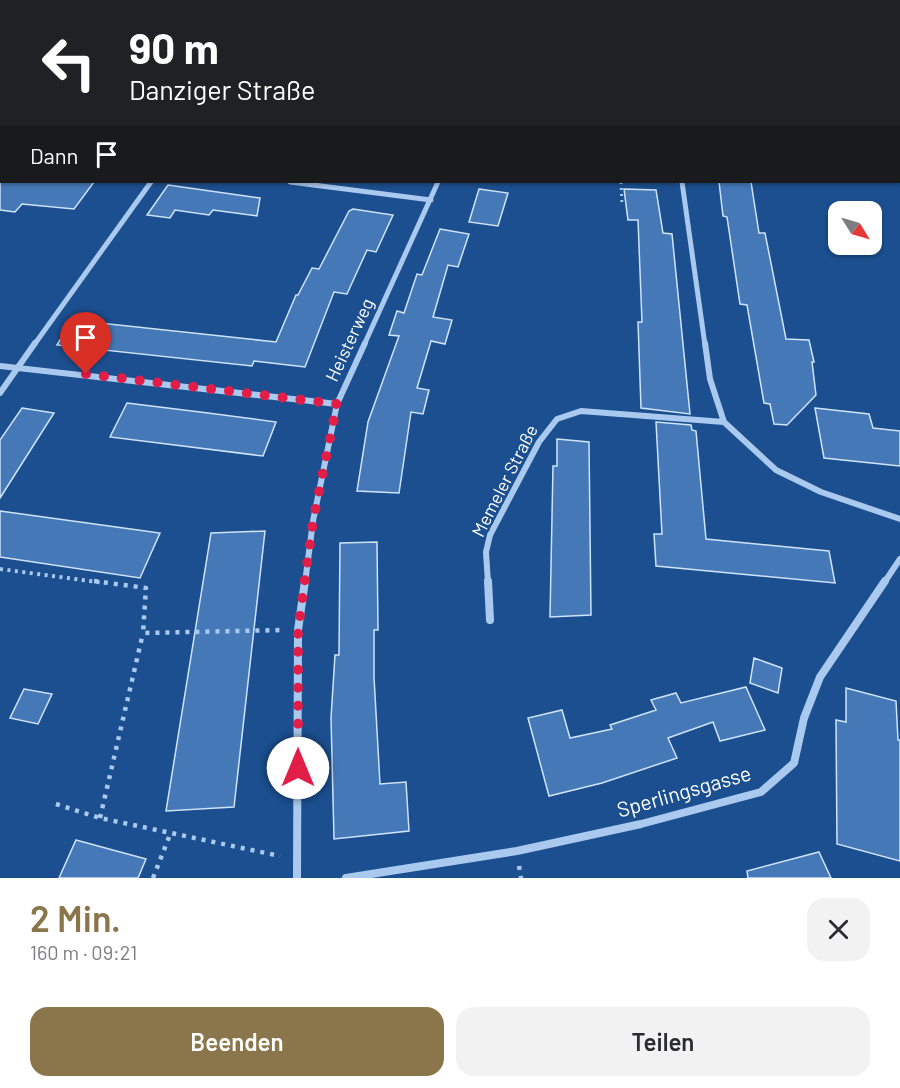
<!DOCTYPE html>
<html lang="de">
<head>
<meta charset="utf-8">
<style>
  body { margin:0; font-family:Barlow,sans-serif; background:#f2f2f3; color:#2b2b33; height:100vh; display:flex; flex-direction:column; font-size:22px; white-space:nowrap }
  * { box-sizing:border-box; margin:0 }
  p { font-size:20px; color:#7c7c81 }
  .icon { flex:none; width:33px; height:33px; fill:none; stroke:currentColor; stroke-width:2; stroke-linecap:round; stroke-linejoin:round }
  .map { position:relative; height:878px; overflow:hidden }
  .side { display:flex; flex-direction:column; background:#fff; flex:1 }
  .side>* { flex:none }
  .guide { position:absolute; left:0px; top:0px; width:900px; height:183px; box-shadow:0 2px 4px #0004; background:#202124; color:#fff; overflow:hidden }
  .needle { width:39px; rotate:127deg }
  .fabs { position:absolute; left:828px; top:201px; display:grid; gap:12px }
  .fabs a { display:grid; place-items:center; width:54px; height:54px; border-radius:12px; background:#fff; box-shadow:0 2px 4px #0004; font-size:30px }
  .pin { position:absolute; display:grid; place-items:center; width:51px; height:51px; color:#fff; margin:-62px -26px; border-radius:50% 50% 50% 0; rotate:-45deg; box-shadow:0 0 6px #0007 }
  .pin .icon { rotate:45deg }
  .me { position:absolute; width:66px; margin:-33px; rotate:0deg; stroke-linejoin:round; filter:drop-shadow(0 0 4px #0008) }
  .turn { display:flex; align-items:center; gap:21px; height:126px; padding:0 30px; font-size:27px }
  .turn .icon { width:78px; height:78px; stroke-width:2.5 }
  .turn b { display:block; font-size:42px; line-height:51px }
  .then { display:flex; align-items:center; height:57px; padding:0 30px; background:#0003; gap:12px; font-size:22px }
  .round { display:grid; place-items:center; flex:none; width:63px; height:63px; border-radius:18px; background:#f2f2f3 }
  .head { display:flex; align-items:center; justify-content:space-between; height:102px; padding:0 30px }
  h1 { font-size:36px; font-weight:600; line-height:45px; color:#8a764a }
  .action { display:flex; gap:12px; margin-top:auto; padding:12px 30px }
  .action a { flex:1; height:69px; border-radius:18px; background:#8a764a; color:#fff; font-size:24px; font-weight:600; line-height:69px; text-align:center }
  .action a+a { background:#f2f2f3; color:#2b2b33 }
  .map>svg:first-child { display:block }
</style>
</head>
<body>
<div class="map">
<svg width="900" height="878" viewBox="0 0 900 878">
  <rect width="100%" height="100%" fill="#1b4f8f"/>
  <path fill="#4478b7" stroke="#cfe3fa" stroke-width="1.5" d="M0 182H94L74 209 22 204 15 212 0 210Z
    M719 182H751L759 233H765L786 339 809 340 814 362H812L816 395 787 425 774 424 770 404 764 403 747 305 740 304 727 217 723 216Z
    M168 185 260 198 257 216 213 210 209 215 175 210 170 218 147 215Z
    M479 189 508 193 498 226 469 222Z
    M624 189 656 190 663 233 672 234 690 414 641 408 638 322H642L638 220H628Z
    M353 209 393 215 376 252 367 250 347 294 334 292 305 367 254 361 252 366 57 345 72 320 276 342 296 295H298L312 268 319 269 349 211Z
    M440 229 469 234 458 267 448 265 433 317 452 320 445 344 431 341 417 388 429 390 423 414 411 412 399 493 357 491 368 422 399 336 389 335 397 311 404 313 417 274 422 275Z
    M127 403 208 413 276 422 263 456 110 437Z
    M22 408 54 413 0 498V440Z
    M815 408 869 414 873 428 900 431V466L824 458Z
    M656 422 691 425 692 430 696 431 706 539 829 551 835 583 656 566 654 534H662Z
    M557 439 589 442 591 615 550 617 553 466H557Z
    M0 511 138 530 160 533 140 578 0 557Z
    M265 531 234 807 166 811 211 533Z
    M377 542 378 630H374V677L380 784 406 782 409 831 334 839 331 718 335 655H339L340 543Z
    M754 658 782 668 778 693 750 683Z
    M746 687 765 730 720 741 713 722 668 738 677 758 602 783 549 796 528 718 562 710 570 738 612 729 610 725 656 710 651 700 676 693 681 703Z
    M846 688 896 701 898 740H900V861L837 844 836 720 846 722Z
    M24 689 52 694 38 724 10 718Z
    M76 840 146 859 138 878H59Z
    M819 852 831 878H748L747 871Z"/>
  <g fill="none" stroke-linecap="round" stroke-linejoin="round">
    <path stroke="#a9c9ee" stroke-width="3" stroke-dasharray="2 4" stroke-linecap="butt" d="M621 182 622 206"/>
    <path stroke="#a9c9ee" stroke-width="4" stroke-dasharray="3 4.5" stroke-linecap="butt" d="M0 569 105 583"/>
    <path stroke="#a9c9ee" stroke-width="4.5" stroke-dasharray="4 6" stroke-linecap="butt" d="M94 581 146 588 143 633 283 630
      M56 804 100 818 280 856
      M100 818 143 633
      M519 866 521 878
      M153 878 171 832"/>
    <path stroke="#a9c9ee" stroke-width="4" d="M386 0 398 2
      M855 2 868 0"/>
    <path stroke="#a9c9ee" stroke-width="5" d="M290 182 431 200
      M682 182 705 345
      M34 345 151 182
      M364 345 438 182"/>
    <path stroke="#a9c9ee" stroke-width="6" d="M705 343 710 379 724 422 776 470 821 492 900 519
      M0 366 337 404
      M0 393 35 343
      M305 583 313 521 337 404 365 343
      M488 583 486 552 490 535 539 442 557 419 581 411 724 422
      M884 583 900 559"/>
    <path stroke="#a9c9ee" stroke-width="8" d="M488 581 490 620
      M297 878 298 630 305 581
      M346 878 517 851 641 824 761 792 794 763 804 718 820 677 885 581"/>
  </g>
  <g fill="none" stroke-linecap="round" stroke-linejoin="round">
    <path stroke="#e11d48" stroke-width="10" stroke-dasharray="0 18" d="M86 374 337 404 313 521 298 630V768"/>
  </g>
  <g text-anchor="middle" stroke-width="5" stroke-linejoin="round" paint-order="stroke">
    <g font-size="18" fill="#fff" stroke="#1b4f8f">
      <text transform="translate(350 340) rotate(-65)" y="6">Heisterweg</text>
      <text transform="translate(505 481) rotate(-63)" y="6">Memeler Straße</text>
    </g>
    <g font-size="21" fill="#fff" stroke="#1b4f8f">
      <text transform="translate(684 792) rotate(-16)" y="7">Sperlingsgasse</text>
    </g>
  </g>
</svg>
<div class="fabs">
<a><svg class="needle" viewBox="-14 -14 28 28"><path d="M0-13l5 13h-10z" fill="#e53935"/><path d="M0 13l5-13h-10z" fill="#7c7c81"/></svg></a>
</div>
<div class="pin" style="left:86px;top:374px;background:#d93025"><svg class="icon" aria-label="arrive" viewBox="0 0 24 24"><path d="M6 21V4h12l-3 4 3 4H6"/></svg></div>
<svg class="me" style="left:298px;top:768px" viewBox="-20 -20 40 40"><circle r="19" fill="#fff"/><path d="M0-13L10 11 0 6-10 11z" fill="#e11d48"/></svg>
<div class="guide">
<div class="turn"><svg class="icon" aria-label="left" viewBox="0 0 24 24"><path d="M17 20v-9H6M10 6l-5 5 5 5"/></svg><div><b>90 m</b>Danziger Straße</div></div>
<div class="then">Dann<svg class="icon" aria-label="arrive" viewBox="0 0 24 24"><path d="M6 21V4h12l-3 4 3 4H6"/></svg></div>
</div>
</div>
<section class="side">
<div class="head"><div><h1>2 Min.</h1><p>160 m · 09:21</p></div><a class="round"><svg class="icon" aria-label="close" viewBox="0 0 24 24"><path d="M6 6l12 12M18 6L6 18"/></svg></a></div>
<div class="action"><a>Beenden</a><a>Teilen</a></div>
</section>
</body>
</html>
